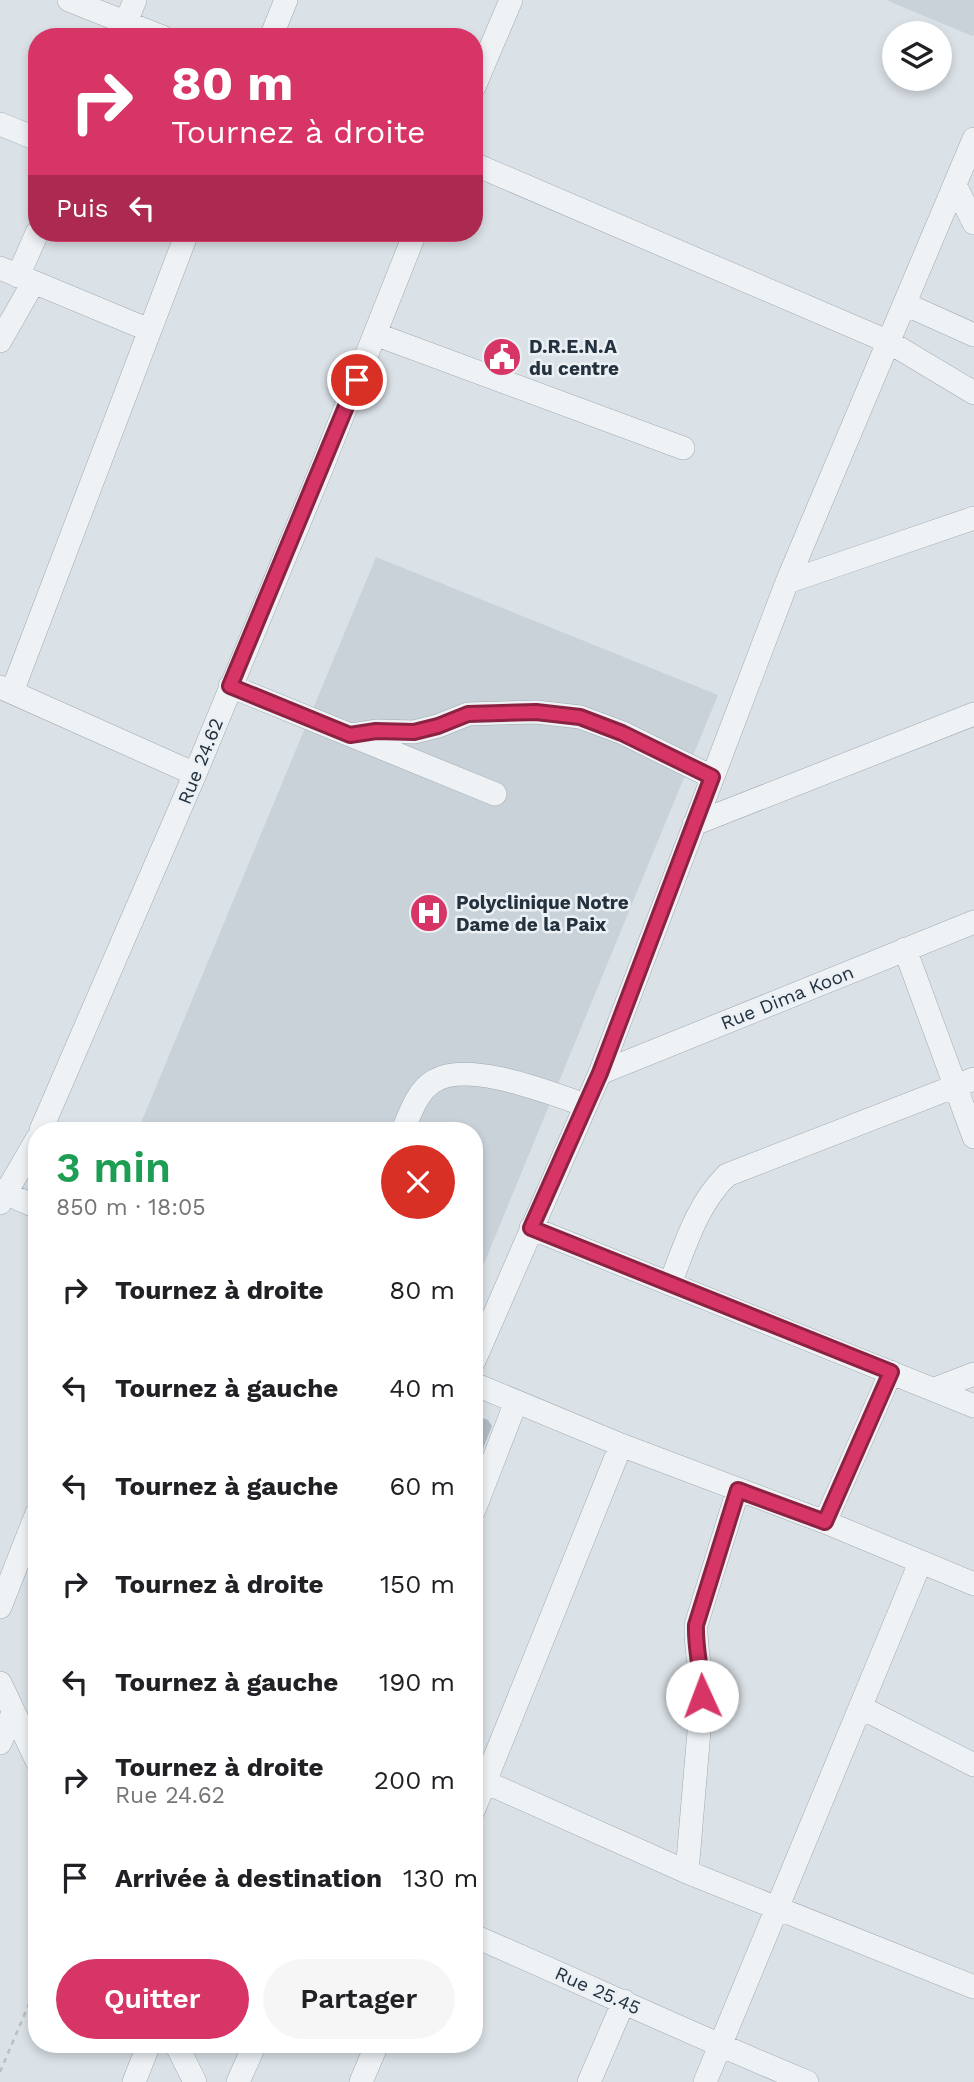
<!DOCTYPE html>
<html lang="fr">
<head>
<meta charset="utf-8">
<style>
  body { margin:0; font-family:"Work Sans",sans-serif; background:#f6f6f6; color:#202124; height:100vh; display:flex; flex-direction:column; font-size:26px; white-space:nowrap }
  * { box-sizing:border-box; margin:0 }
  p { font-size:23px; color:#757577 }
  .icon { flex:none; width:38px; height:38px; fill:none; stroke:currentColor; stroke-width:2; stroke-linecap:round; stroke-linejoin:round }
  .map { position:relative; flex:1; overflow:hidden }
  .side { position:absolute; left:28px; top:1122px; width:455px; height:931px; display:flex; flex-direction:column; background:#fff; border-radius:28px; box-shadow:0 4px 10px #0003 }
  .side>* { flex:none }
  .banner { position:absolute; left:28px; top:28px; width:455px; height:214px; border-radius:28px; box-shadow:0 4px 10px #0003; background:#d73565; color:#fff; overflow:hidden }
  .buttons { position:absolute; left:882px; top:21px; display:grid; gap:14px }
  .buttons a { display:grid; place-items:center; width:70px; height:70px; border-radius:50%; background:#fff; box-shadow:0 4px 10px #0003; font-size:35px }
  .pin { position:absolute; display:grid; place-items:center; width:60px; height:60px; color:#fff; margin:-30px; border:4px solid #fff; border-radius:50%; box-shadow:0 2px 7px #0007 }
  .me { position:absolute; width:77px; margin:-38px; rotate:358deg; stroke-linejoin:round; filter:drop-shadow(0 0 5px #0008) }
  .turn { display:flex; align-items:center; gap:24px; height:147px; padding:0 28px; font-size:32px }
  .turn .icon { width:91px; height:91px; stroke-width:2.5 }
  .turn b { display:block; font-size:49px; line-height:60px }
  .then { display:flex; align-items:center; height:66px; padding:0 28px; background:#0003; gap:14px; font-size:26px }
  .round { display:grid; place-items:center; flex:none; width:74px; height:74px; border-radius:37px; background:#f6f6f6 }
  .summary { display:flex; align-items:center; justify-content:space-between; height:119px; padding:0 28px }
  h1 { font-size:42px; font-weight:600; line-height:52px; color:#1e9e55 }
  .action { display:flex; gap:14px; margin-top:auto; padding:14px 28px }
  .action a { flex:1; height:80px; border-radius:42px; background:#d73565; color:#fff; font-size:28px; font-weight:600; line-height:80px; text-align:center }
  .action a+a { background:#f6f6f6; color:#202124 }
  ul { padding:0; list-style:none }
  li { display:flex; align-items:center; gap:21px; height:98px; padding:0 28px }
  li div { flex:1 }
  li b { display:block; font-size:26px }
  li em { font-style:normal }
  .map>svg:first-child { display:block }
</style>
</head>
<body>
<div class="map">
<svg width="974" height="2082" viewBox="0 0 974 2082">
  <rect width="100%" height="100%" fill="#dbe2e7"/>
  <path fill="#c9d1d9" d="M886 0H974V34L972 36Z
    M376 557 718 695 474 1288V1130H138Z"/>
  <path fill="#b2bcc4" d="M474 1415 488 1420 492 1426 474 1471Z"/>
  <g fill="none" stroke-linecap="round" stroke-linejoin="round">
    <defs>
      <path id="minor" d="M69 0 162 37
        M126 22 135 0
        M271 37 286 0
        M474 87 511 0
        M0 124 37 139
        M474 164 889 342 974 393
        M955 185 974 223
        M0 268 149 330
        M18 276 37 233
        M905 304 974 335
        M375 334 683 448
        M0 341 33 283
        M787 582 974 518
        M230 686 495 794
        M0 687 195 774
        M12 692 187 233
        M350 735 376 731 414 732 438 726 468 714 536 712 580 717 623 733 712 777
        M694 824 974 714
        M905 949 974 1137
        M600 1073 974 922
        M41 1130 195 774 320 472 415 233
        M403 1130C410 1114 417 1091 434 1081 468 1060 550 1093 585 1105
        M0 1191 37 1207
        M0 1203 37 1139
        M531 1228 974 1406
        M670 1284C685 1246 697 1204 727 1175L974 1079
        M474 1361 600 1073 787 582 974 139
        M474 1384 621 1445 825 1522 974 1584
        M935 1389 974 1374
        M474 1510 516 1402
        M825 1522 891 1372
        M0 1607 37 1513
        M0 1683 37 1761
        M860 1707 974 1765
        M0 1743 13 1713
        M474 1777 687 1872 974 1987
        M474 1809 621 1445
        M687 1872 702 1696C702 1672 695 1649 696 1625L738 1490
        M474 1936C585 1984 695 2036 807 2082
        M176 2044 195 2082
        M134 2082 149 2044
        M238 2082 255 2044
        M361 2082 377 2044
        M589 2082 624 2001
        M705 2082 920 1563"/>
    </defs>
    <use href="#minor" stroke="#a0a9b1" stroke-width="24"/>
    <path stroke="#b9c0c5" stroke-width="2.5" stroke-dasharray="5 5" stroke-linecap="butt" d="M0 2072 37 1985"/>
    <use href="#minor" stroke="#eef2f5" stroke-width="23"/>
  </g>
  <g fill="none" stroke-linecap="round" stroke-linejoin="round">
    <defs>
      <path id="route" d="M357 380 230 686 350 735 376 731 414 732 438 726 468 714 536 712 580 717 622 733 712 777 600 1073 531 1228 891 1372 825 1522 738 1490 696 1625C695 1649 702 1672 702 1696"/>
    </defs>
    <use href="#route" stroke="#8c2242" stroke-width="18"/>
    <use href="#route" stroke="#d73565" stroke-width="12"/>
  </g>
  <defs>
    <symbol id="civic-disc" viewBox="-11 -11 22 22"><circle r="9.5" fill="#d73565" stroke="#ebf0f5"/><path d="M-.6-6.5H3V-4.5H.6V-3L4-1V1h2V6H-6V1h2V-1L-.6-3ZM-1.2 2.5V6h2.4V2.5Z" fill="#fff"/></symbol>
    <symbol id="hospital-disc" viewBox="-11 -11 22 22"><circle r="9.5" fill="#d73565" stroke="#ebf0f5"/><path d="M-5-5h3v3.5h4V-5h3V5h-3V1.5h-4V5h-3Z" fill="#fff"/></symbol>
  </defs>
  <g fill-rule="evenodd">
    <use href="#civic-disc" x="480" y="335" width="44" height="44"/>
    <use href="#hospital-disc" x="407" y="891" width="44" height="44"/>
  </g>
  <g text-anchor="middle" stroke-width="5" stroke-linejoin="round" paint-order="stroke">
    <g font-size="19" font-weight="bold" fill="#24313e" stroke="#ebf0f5" text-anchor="start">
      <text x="529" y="353">D.R.E.N.A<tspan x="529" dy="22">du centre</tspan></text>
      <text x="456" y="909">Polyclinique Notre<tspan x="456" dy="22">Dame de la Paix</tspan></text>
    </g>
    <g font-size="19" fill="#24313e" stroke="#ebf0f5">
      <text transform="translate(200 761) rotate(-68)" y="7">Rue 24.62</text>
      <text transform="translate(787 997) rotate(-22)" y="7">Rue Dima Koon</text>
      <text transform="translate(598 1990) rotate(24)" y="7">Rue 25.45</text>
    </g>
  </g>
</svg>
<div class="buttons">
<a><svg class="icon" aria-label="layers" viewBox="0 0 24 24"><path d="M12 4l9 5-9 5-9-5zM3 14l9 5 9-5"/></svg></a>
</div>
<div class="pin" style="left:357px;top:380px;background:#d93025"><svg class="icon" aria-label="arrive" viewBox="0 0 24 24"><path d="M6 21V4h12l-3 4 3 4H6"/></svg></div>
<svg class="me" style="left:702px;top:1696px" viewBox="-20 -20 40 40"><circle r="19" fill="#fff"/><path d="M0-13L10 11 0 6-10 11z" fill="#d73565"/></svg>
<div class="banner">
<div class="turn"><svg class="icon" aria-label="right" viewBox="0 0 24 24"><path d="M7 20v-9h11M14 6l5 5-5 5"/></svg><div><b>80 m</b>Tournez à droite</div></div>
<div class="then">Puis<svg class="icon" aria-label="left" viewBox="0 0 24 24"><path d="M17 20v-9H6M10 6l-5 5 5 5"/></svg></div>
</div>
<section class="side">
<div class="summary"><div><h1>3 min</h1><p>850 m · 18:05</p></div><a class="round" style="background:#d93025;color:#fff"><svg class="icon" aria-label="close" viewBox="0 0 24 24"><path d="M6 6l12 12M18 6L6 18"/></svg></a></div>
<ul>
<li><svg class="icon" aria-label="right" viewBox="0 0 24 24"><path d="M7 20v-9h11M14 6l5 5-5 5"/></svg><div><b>Tournez à droite</b></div><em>80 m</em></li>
<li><svg class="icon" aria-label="left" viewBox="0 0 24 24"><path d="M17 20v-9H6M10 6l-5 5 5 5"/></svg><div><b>Tournez à gauche</b></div><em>40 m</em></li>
<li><svg class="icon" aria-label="left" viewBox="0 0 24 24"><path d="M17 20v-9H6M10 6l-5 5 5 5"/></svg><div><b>Tournez à gauche</b></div><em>60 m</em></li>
<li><svg class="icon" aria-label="right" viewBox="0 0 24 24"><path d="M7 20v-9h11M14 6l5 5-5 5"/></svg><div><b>Tournez à droite</b></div><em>150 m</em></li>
<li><svg class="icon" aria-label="left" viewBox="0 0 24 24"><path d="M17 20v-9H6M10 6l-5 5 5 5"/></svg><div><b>Tournez à gauche</b></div><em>190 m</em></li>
<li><svg class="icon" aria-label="right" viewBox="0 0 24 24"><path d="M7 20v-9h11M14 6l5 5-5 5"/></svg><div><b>Tournez à droite</b><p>Rue 24.62</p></div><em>200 m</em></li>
<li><svg class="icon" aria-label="arrive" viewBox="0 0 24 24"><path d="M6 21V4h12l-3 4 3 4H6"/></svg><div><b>Arrivée à destination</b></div><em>130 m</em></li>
</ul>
<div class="action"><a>Quitter</a><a>Partager</a></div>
</section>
</div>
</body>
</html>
